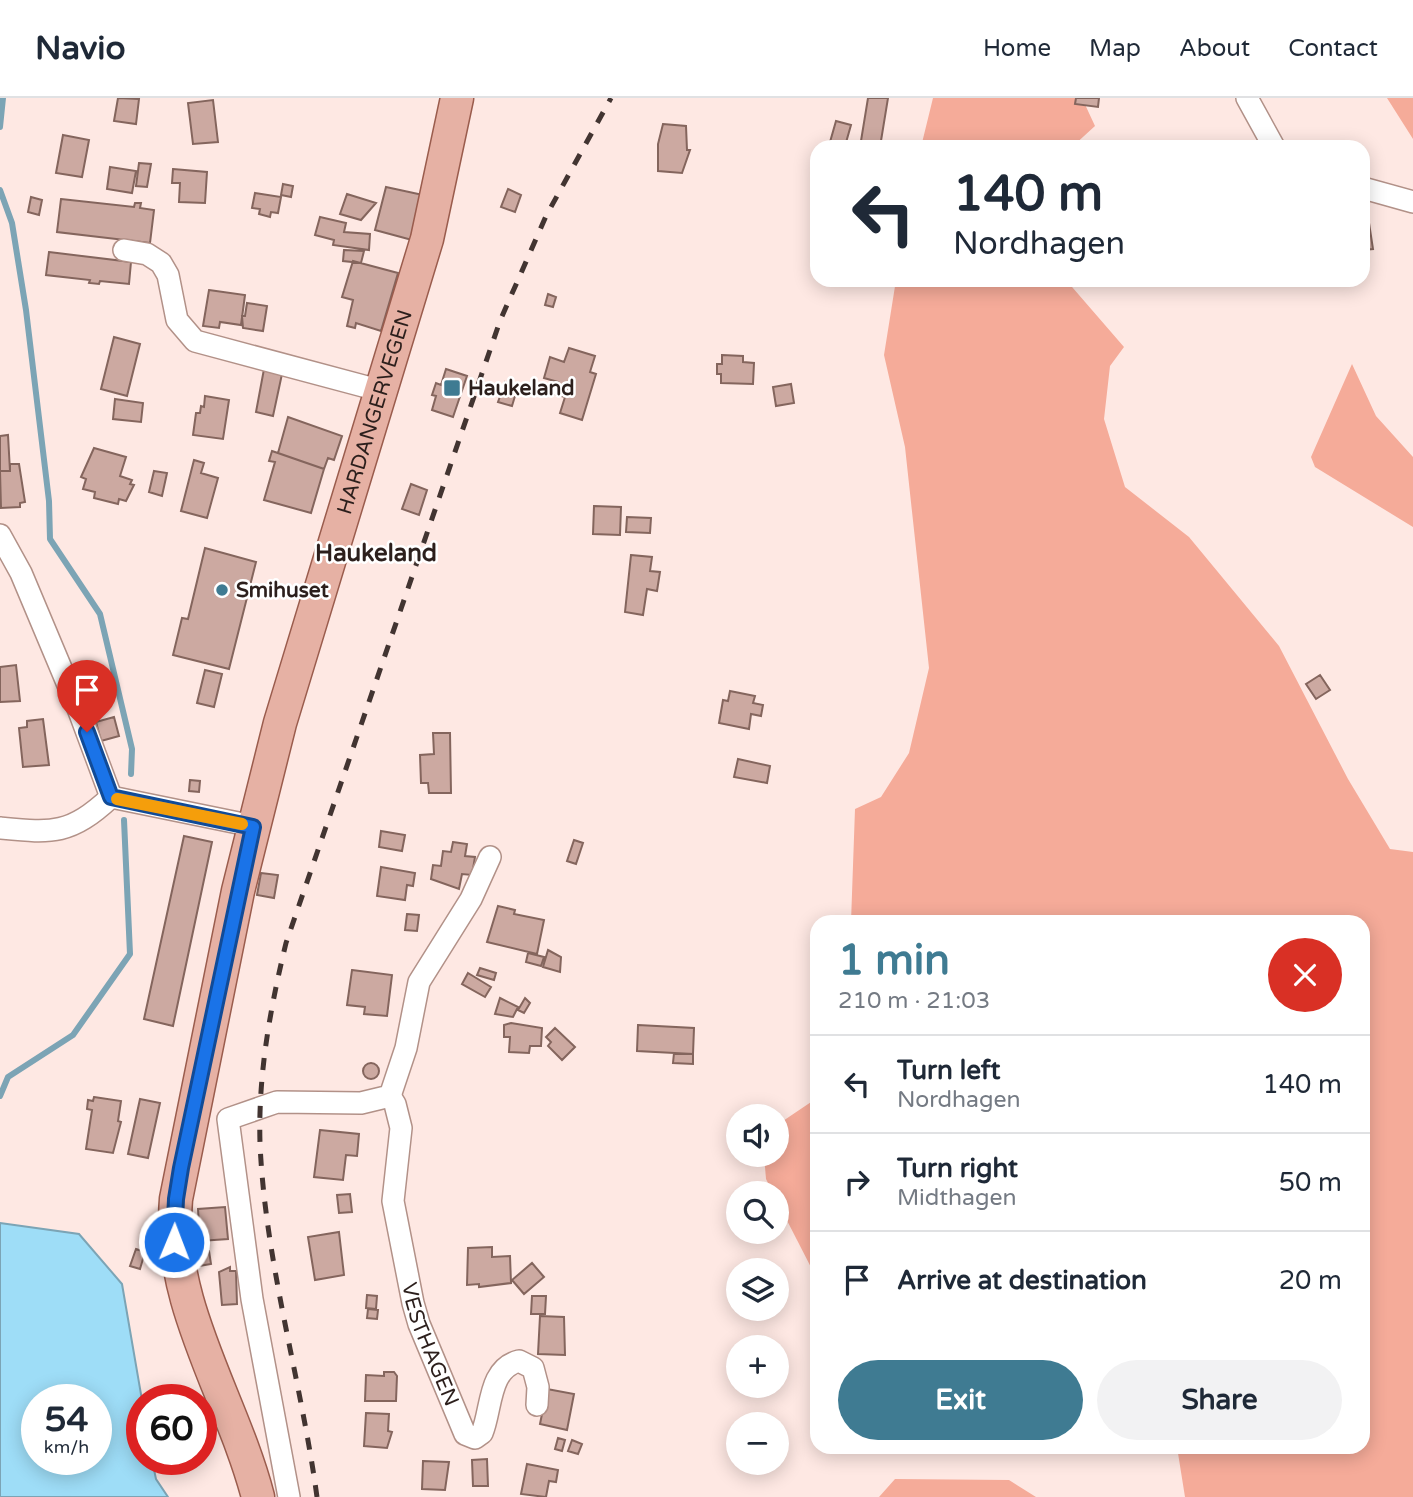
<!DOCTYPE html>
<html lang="en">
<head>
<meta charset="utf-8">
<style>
  body { margin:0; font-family:"Varela Round",sans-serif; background:#f2f2f3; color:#1f2937; height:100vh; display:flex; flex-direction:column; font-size:26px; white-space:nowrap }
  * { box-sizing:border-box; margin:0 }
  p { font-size:23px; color:#747a83 }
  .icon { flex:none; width:38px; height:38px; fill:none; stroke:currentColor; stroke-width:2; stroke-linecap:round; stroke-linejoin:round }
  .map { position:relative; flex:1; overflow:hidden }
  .sheet { position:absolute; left:810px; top:817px; width:560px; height:539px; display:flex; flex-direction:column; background:#fff; border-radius:21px; box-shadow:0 4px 18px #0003 }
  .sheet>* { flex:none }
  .top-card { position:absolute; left:810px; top:42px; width:560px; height:147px; border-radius:21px; box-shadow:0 4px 18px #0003; background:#fff; color:#1f2937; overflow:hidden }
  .tools { position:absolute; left:726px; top:1006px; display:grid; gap:14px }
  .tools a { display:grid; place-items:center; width:63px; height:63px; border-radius:50%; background:#fff; box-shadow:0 4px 18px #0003; font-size:35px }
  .speed { position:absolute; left:21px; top:1286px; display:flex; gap:14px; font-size:35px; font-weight:700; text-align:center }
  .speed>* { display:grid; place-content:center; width:91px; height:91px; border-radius:50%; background:#fff; box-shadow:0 4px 18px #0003; line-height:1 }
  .speed small { font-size:18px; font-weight:400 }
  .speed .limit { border:10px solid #d22; background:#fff; color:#111 }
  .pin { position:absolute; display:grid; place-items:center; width:60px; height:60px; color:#fff; margin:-72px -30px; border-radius:50% 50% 50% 0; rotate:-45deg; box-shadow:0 0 7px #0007 }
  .pin .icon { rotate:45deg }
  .me { position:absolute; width:77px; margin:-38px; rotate:1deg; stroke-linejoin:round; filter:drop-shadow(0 0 5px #0008) }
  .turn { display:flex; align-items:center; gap:24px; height:147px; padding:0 28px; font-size:32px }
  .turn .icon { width:91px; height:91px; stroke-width:2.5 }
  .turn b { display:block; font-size:49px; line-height:60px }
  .round { display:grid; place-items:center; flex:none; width:74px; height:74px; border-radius:37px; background:#f2f2f3 }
  .overview { display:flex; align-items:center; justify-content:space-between; height:119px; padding:0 28px }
  h1 { font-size:42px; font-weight:700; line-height:52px; color:#3f7b92 }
  .button { display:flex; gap:14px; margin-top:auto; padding:14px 28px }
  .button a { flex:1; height:80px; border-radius:42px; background:#3f7b92; color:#fff; font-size:28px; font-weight:700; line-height:80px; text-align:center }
  .button a+a { background:#f2f2f3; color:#1f2937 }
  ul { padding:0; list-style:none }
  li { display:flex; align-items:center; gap:21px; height:98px; padding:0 28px; border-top:2px solid #e0e1e3 }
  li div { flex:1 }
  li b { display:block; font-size:26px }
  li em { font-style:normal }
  header { display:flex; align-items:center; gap:42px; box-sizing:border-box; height:98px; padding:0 35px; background:#fff; border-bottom:2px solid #e0e1e3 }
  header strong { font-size:33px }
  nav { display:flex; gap:38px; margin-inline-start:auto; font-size:24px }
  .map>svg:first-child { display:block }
</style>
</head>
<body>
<header>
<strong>Navio</strong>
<nav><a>Home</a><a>Map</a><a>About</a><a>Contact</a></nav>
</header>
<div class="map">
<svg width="1413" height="1399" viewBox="0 0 1413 1399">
  <rect width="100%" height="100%" fill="#fee8e3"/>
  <path fill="#f5ab99" d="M933 0H1082L1095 28 1072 49H921Z
    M1387 0H1413V41Z
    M896 182H1066L1124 249 1110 268 1104 321 1125 389 1189 439 1279 548 1348 681 1390 751 1413 754V1399H1185L1177 1349H1363V824H851L855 711 881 699 909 655 929 570 905 349 884 257Z
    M1352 266 1376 318 1413 359V429L1315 369 1311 359Z
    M817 1000V1181L777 1103V1096L773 1095 766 1081 764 1057H777V1027Z
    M895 1381 1009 1382 1036 1399H879Z"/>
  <path fill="#9eddf7" stroke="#7ca4b5" stroke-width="2" fill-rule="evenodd" d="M0 1125 79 1136 122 1186 142 1302V1362H152L156 1381 168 1399H0ZM37 1302H96V1362H37Z"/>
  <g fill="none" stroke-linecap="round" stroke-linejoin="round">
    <path stroke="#7ca4b5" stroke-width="6" d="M0 29 3 0
      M0 92 12 125 26 212 49 403 50 441 100 516 132 651 131 676
      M0 998 8 979 73 937 130 856 124 722"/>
  </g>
  <path fill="#cca9a1" stroke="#84655d" stroke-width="2" d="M118 0 139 1 136 26 114 23Z
    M868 0H888L880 49H860Z
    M1076 0H1099L1098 9 1075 6Z
    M213 2 218 44 193 46 188 5Z
    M836 23 851 27 845 48 830 44Z
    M663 26 686 28 687 52H690L682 75 658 73V46Z
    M63 37 89 42 82 79 56 75Z
    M139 65 151 66 147 89 136 88Z
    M110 69 136 73 132 95 107 91Z
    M173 71 207 74 205 105 179 104 180 85H172Z
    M283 86 293 88 291 99 281 97Z
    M386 89 423 97 412 142 375 132Z
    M508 91 521 97 515 114 501 109Z
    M255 95 281 99 278 115 271 114 270 119 259 116 260 111 252 110Z
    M347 96 376 105 361 122 340 116Z
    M31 99 42 102 39 117 28 114Z
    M61 101 134 109 135 105H141L140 110 154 112 150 145 57 134Z
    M320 119 346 125 344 134 370 136 369 152 333 147 334 142 315 137Z
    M1369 125 1373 151 1363 152V126Z
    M344 152 364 153 361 165 343 163Z
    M49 154 131 164 129 186 100 183 99 186 89 185 90 182 46 177Z
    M353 163 398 175 381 233 356 225 355 230 347 228 353 202 342 199Z
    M209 192 245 197 241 227 220 224 219 230 203 228Z
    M548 196 556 199 553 209 545 207Z
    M247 205 267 208 263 233 243 230 242 218H245Z
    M114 239 140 246 127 298 101 291Z
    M569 250 595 258 590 274 596 276 582 322 560 315 565 299 554 296 558 284 544 280 550 259 564 264Z
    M722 257 743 258V264L754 265 753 286 721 285V276H717V266H722Z
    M264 271 282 276 273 318 256 314Z
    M446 271 467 278 453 319 432 312 436 298 432 297 436 285 441 287Z
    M505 284 518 288 512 308 498 304Z
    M791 286 794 305 776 308 773 289Z
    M205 298 229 302 223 341 193 337 196 315H200L201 308 204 309Z
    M115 301 143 305 141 324 113 321Z
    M288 319 342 338 334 362 328 360 324 371 278 355Z
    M8 337 10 373H0V338Z
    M94 350 126 359 120 378 132 382 130 386 134 387 126 403 119 401 118 406 94 400 95 394 83 391 86 381 81 379Z
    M272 353 324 371 311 415 264 402 275 364 269 363Z
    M194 362 204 365 201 375 218 380 207 420 181 413Z
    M10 366H19L25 404 20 405V409L1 410 0 373H10Z
    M154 373 167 375 162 398 149 394Z
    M411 386 427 392 419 417 402 411Z
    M594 408 621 409 620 437 593 436Z
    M627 419 651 420 650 435 626 434Z
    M205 450 256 464 229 571 173 557 182 520 188 521Z
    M631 457 652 459 650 473 660 474 657 493 647 491 643 517 625 514Z
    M16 567 20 603 0 604V569Z
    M205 572 222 576 214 609 197 605Z
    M1320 577 1330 592 1316 601 1306 586Z
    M730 593 755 598 753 605 763 607 761 618 751 616 749 631 719 625 723 602 728 603Z
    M114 619 119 638 101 643 96 624Z
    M43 621 49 667 23 669 19 630 27 629V623Z
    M433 635H450L451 695H429L428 685H421L420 657 434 656Z
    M738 661 770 668 767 685 734 679Z
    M190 682 200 683 199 694 189 693Z
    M381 733 405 737 402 753 379 749Z
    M184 738 212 744 173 928 144 921Z
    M574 742 583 745 576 766 567 763Z
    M453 744 467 746 465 758 475 759 472 777 462 776 459 791 431 781 433 767 441 768 443 753 451 754Z
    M381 769 415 775 413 788 407 787 405 802 377 798Z
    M261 775 278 777 274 800 257 797Z
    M498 808 515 812 514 816 544 822 537 856 487 844Z
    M407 816 419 817 417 833 405 832Z
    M548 852 561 859 560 874 543 869Z
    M528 855 544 859 541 868 526 864Z
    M480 870 496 875 494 882 477 877Z
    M352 872 392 877 387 918 364 916 365 909 347 907Z
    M468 875 491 889 485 899 462 886Z
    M500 900 518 909 513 919 495 916Z
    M525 900 530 905 524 915 518 912Z
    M511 925 542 930 541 948H530L529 955 509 954 510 939H504V927Z
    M638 927 694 930 693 956 637 953Z
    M555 930 575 949 562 962 548 948 551 944 546 939Z
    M674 955 693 956V966L673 965Z
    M363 973a8 8 0 1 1 16 0a8 8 0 1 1-16 0Z
    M94 999 121 1003 118 1023 121 1024 113 1055 86 1051 92 1012 87 1011 88 1002 93 1003Z
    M140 1001 160 1005 148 1060 128 1056Z
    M320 1032 359 1036 357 1058 346 1057 343 1082 314 1079Z
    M350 1096 352 1114 339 1115 337 1097Z
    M225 1109 228 1141 200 1143 198 1111Z
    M339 1134 344 1177 315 1182 308 1139Z
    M492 1149V1159L510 1158 511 1185 479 1189V1186L467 1187 468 1150Z
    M136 1151 145 1154 140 1171 130 1168Z
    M209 1153 211 1166 199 1168 198 1154Z
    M532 1165 544 1179 524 1196 512 1182Z
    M230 1169V1173H236L237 1206 222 1207 219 1174Z
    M367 1197 377 1198 376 1211 366 1210Z
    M532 1198H546L545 1216H531Z
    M368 1211 378 1212 377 1221 367 1220Z
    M540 1218 564 1219 565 1257 538 1256Z
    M384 1274H394L397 1278 396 1303H365L366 1277 384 1278Z
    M547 1291 574 1296 567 1332 540 1326Z
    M366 1315 389 1316 388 1333 392 1334 387 1350 364 1348Z
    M558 1340 565 1342 562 1353 555 1351Z
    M572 1342 582 1346 578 1356 568 1353Z
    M487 1361 488 1388H473L472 1362Z
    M423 1363 449 1364 445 1392 422 1391Z
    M527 1366 558 1372 556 1384 549 1383 546 1399 521 1396Z"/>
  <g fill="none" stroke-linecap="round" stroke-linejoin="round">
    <defs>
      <g id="minor">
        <path d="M1247 0 1274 49"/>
        <path d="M1363 90 1413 104"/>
        <path d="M124 152 147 156 161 165 168 177 177 222 195 243 382 293"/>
        <path d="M0 437 21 475 79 613 111 699"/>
        <path d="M0 730C53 735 70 737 111 699L253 728"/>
        <path id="s1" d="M390 998 395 1006 401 1030 393 1103 413 1205 419 1226 465 1336 475 1340 482 1335C492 1311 488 1271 519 1263L533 1270 538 1289 537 1307"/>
        <path d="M289 1399 252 1201 228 1021 277 1004 361 1005 390 998 406 950 419 884 471 801 490 759"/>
      </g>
      <g id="primary">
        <path id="s2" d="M258 1399C232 1299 167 1207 176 1101L238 793 280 625 427 141 457 0"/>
      </g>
    </defs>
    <use href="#minor" stroke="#b29188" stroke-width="24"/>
    <use href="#primary" stroke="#9a5c4d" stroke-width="35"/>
    <use href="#minor" stroke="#fff" stroke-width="21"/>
    <use href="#primary" stroke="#e6b1a4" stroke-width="32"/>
    <path stroke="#423431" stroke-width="5" stroke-dasharray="12 12" stroke-linecap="butt" d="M317 1399C301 1281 265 1164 260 1045 258 977 270 911 286 845L500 223 546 118 611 0"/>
  </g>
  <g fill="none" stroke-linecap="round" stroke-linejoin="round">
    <defs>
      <path id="route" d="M87 634 111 699 253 729 181 1070 176 1101 174 1144"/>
    </defs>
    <use href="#route" stroke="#114b97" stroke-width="18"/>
    <use href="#route" stroke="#1a73e8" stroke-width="12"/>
    <path stroke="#f59e0b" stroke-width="12" d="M117 701 242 726"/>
  </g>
  <g fill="#3f7b92" stroke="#fff" stroke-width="2.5">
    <rect x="443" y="281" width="18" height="18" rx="3.5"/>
    <circle cx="222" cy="492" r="7"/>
  </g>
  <g text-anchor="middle" stroke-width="5" stroke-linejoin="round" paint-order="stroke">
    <g font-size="21" font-weight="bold" fill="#2c1f1c" stroke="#fff" text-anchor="start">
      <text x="468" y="297">Haukeland</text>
      <text x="236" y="499">Smihuset</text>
    </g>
    <g font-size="21" fill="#2c1f1c" stroke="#fff">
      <text dy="7" stroke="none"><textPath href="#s2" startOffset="1124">HARDANGERVEGEN</textPath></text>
      <text dy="7" stroke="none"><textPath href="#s1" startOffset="256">VESTHAGEN</textPath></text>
    </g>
    <g font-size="24" font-weight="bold" fill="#2c1f1c" stroke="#fff">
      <text x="376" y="463">Haukeland</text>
    </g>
  </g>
</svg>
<div class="tools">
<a><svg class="icon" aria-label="sound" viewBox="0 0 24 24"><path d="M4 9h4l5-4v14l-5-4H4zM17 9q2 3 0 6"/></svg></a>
<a><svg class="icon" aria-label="search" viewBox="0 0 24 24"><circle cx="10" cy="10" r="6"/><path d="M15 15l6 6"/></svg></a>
<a><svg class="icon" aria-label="layers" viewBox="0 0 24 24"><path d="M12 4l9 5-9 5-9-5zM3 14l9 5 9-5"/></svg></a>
<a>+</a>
<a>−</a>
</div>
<div class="speed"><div>54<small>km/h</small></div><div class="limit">60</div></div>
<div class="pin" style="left:87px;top:634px;background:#d93025"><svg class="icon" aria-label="arrive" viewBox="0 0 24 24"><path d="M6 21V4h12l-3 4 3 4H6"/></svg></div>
<svg class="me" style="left:174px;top:1144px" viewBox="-20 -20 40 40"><circle r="17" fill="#1a73e8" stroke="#fff" stroke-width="3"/><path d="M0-11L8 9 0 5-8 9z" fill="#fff"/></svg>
<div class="top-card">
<div class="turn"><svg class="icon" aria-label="left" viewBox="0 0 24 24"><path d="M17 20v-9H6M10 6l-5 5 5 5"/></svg><div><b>140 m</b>Nordhagen</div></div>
</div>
<section class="sheet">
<div class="overview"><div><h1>1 min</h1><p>210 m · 21:03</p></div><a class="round" style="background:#d93025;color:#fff"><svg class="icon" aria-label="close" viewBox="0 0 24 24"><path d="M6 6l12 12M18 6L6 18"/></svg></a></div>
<ul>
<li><svg class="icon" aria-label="left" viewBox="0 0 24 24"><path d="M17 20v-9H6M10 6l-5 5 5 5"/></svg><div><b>Turn left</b><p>Nordhagen</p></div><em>140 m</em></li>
<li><svg class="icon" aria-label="right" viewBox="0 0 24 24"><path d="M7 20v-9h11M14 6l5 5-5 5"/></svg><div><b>Turn right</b><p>Midthagen</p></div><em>50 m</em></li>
<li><svg class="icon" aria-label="arrive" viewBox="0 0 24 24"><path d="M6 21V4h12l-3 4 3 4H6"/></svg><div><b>Arrive at destination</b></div><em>20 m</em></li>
</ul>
<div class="button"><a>Exit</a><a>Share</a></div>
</section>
</div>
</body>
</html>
